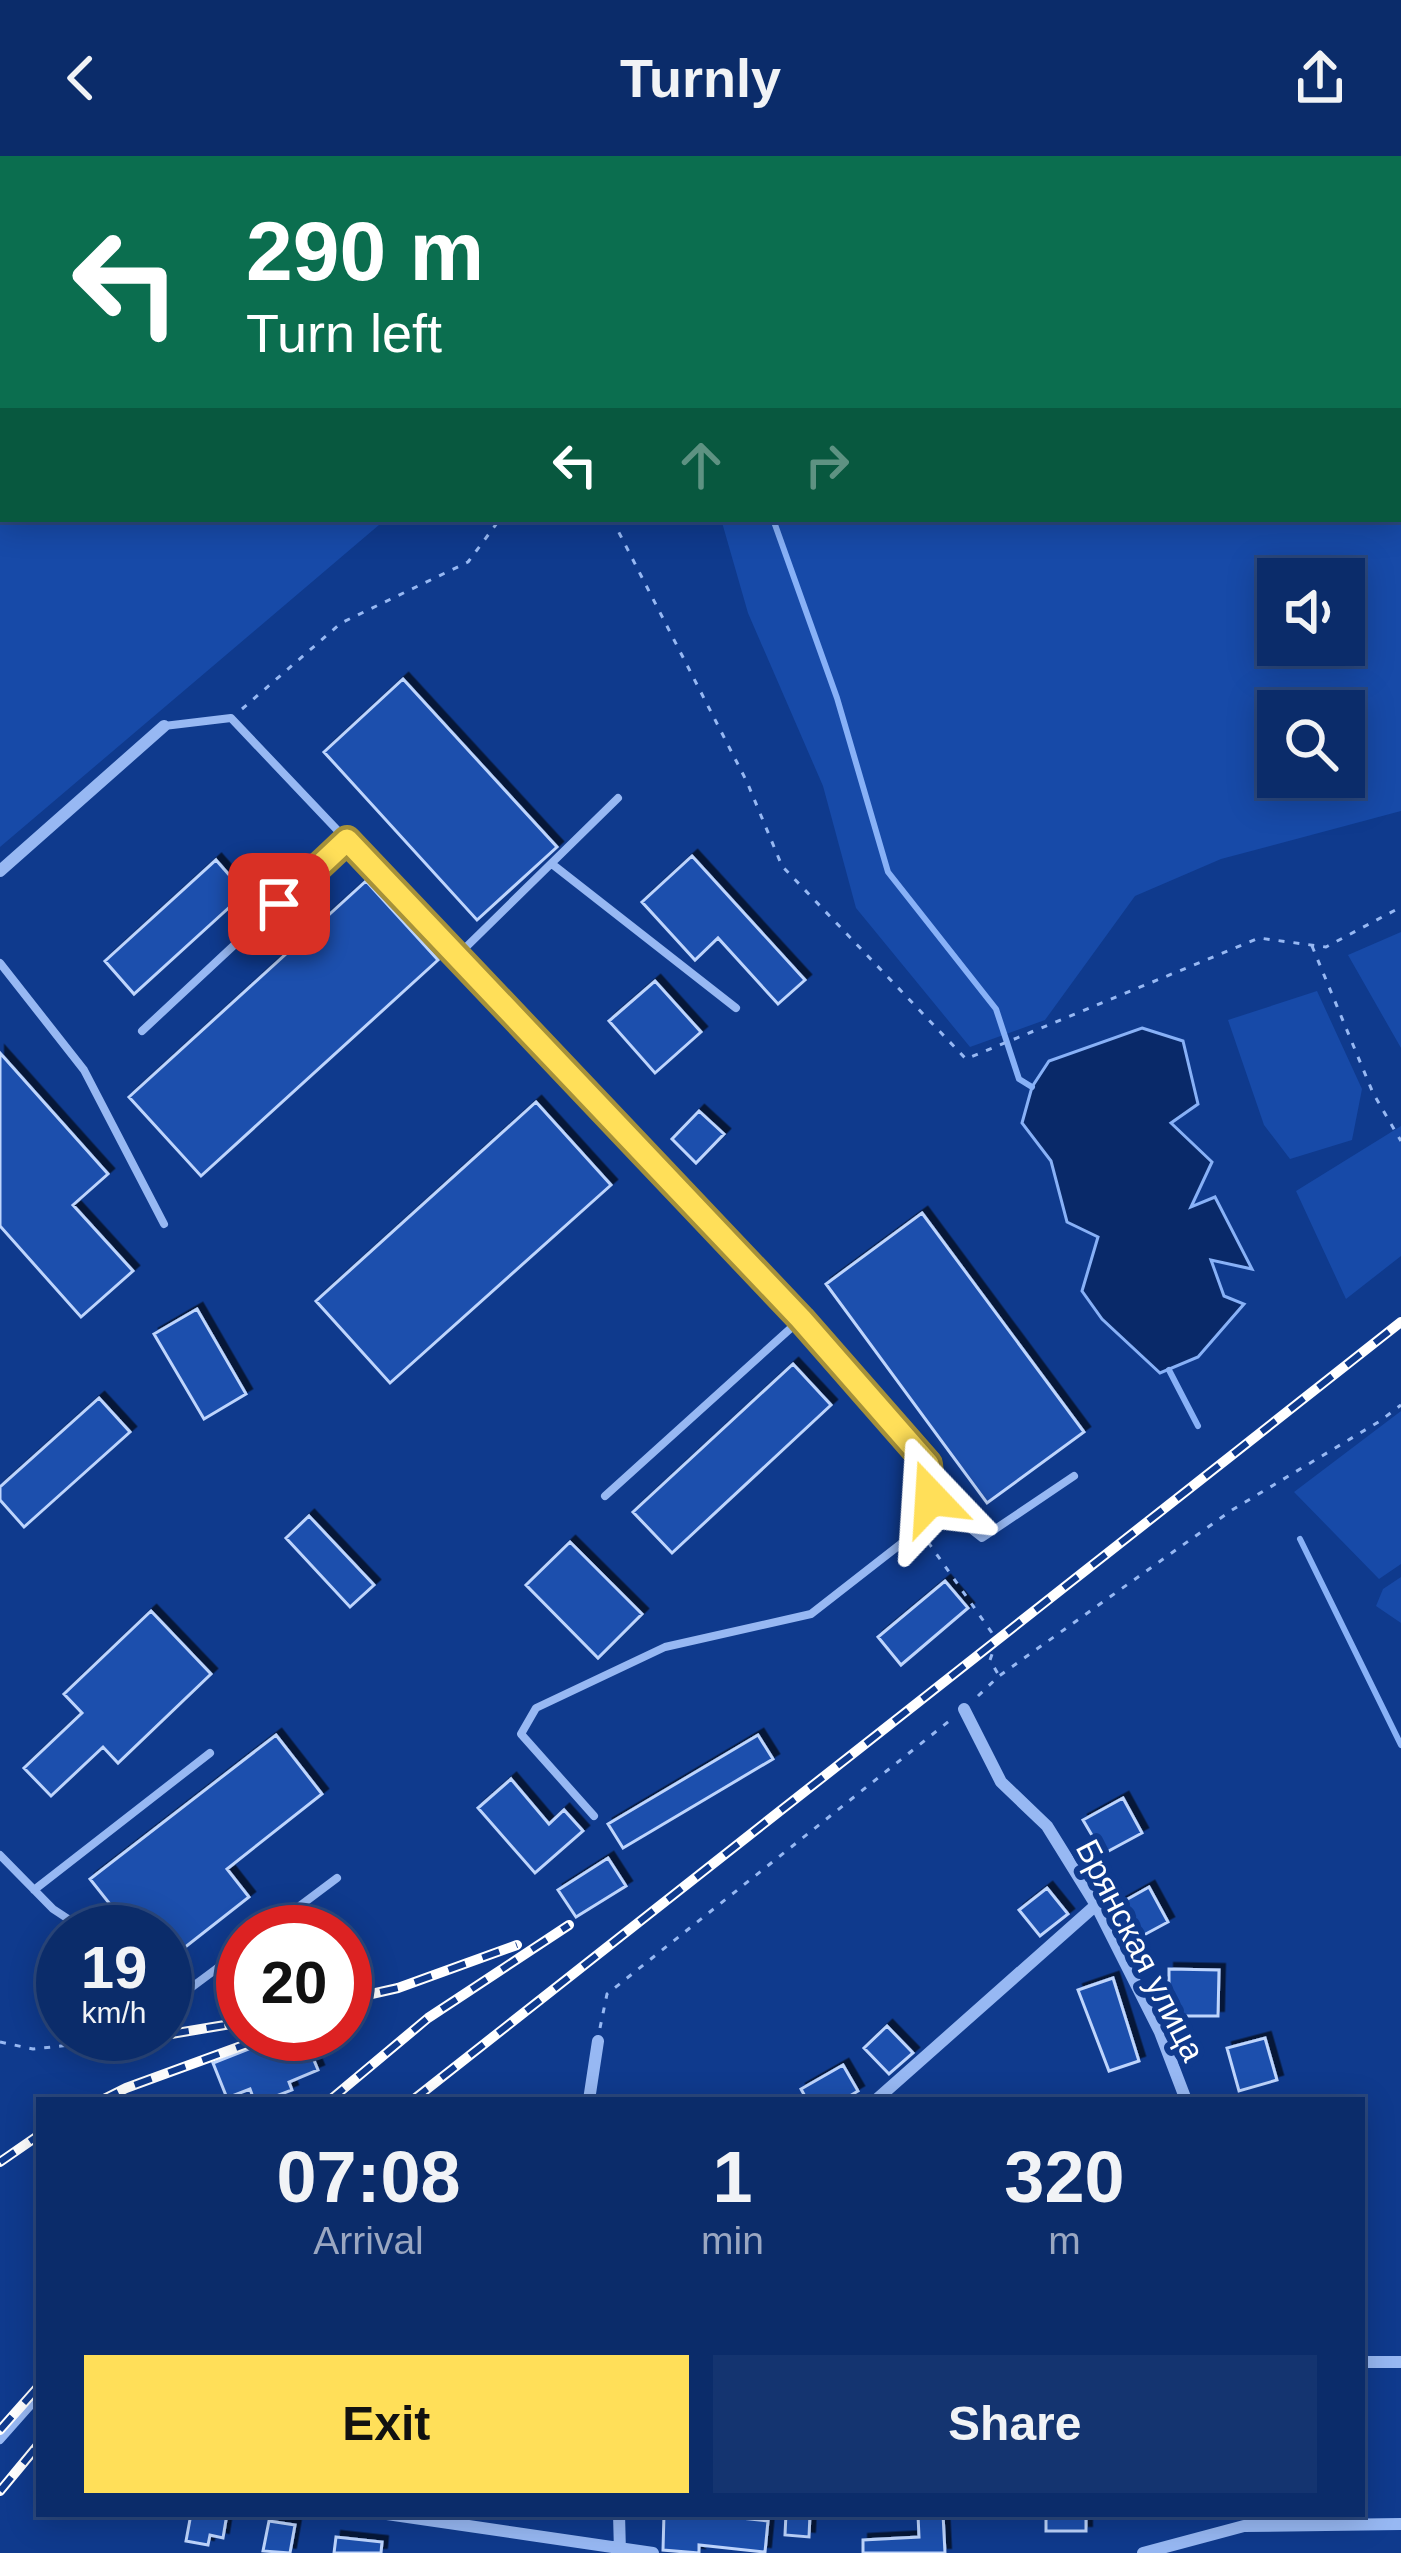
<!DOCTYPE html>
<html lang="en">
<head>
<meta charset="utf-8">
<style>
  body { margin:0; font-family:Arial,sans-serif; background:#143470; color:#f1f3f6; height:100vh; display:flex; flex-direction:column; font-size:45px; white-space:nowrap }
  * { box-sizing:border-box; margin:0 }
  p { font-size:39px; color:#9aa7c1 }
  .icon { flex:none; width:66px; height:66px; fill:none; stroke:currentColor; stroke-width:2; stroke-linecap:round; stroke-linejoin:round }
  .map { position:relative; flex:1; overflow:hidden }
  .side { position:absolute; left:36px; top:1941px; width:1329px; height:420px; display:flex; flex-direction:column; background:#0b2c6a; border-radius:0px; box-shadow:0 6px 30px #0003,0 0 0 3px #2b487e }
  .side>* { flex:none }
  .banner { position:absolute; left:0px; top:0px; width:1401px; height:366px; box-shadow:0 6px 30px #0003,0 0 0 3px #2b487e; background:#0b6e4f; color:#fff; overflow:hidden }
  .fabs { position:absolute; left:1257px; top:402px; display:grid; gap:24px }
  .fabs a { display:grid; place-items:center; width:108px; height:108px; border-radius:0px; background:#0b2c6a; box-shadow:0 6px 30px #0003,0 0 0 3px #2b487e; font-size:60px }
  .speed { position:absolute; left:36px; top:1749px; display:flex; gap:24px; font-size:60px; font-weight:700; text-align:center }
  .speed>* { display:grid; place-content:center; width:156px; height:156px; border-radius:50%; background:#0b2c6a; box-shadow:0 6px 30px #0003,0 0 0 3px #2b487e; line-height:1 }
  .speed small { font-size:30px; font-weight:400 }
  .speed .limit { border:18px solid #d22; background:#fff; color:#111 }
  .pin { position:absolute; display:grid; place-items:center; width:102px; height:102px; color:#fff; margin:-51px; border-radius:24px; box-shadow:0 6px 18px #0006 }
  .me { position:absolute; width:132px; margin:-66px; rotate:340deg; stroke-linejoin:round; filter:drop-shadow(0 0 9px #0008) }
  .turn { display:flex; align-items:center; gap:42px; height:252px; padding:0 48px; font-size:54px }
  .turn .icon { width:156px; height:156px; stroke-width:2.5 }
  .turn b { display:block; font-size:84px; line-height:102px }
  .lanes { display:flex; align-items:center; height:114px; padding:0 48px; background:#0003; justify-content:center; gap:60px; direction:ltr }
  .lanes .off { opacity:.35 }
  .eta { display:flex; justify-content:space-evenly; align-items:center; height:204px; text-align:center }
  .eta b { font-size:72px; font-weight:700; line-height:84px }
  .action { display:flex; gap:24px; margin-top:auto; padding:24px 48px }
  .action a { flex:1; height:138px; border-radius:0px; background:#ffdf59; color:#111; font-size:48px; font-weight:700; line-height:138px; text-align:center }
  .action a+a { background:#143470; color:#f1f3f6 }
  header { display:flex; justify-content:space-between; align-items:center; height:156px; padding:0 48px; background:#0b2c6a; font-size:54px; font-weight:700 }
  .map>svg:first-child { display:block }
</style>
</head>
<body>
<header><svg class="icon" aria-label="back" viewBox="0 0 24 24"><path d="M15 5l-7 7 7 7"/></svg>Turnly<svg class="icon" aria-label="share" viewBox="0 0 24 24"><path d="M12 15V3M7 8l5-5 5 5M5 13v7h14v-7"/></svg></header>
<div class="map">
<svg width="1401" height="2397" viewBox="0 0 1401 2397">
  <defs>
    <filter id="shadow"><feDropShadow dx="5.5" dy="-5.5" stdDeviation="0" flood-color="#0009"/></filter>
  </defs>
  <rect width="100%" height="100%" fill="#0f3a8d"/>
  <path fill="#174aa8" fill-rule="evenodd" d="M0 0H1401V655L1221 703 1135 740 1045 864 970 891 856 752 823 630 748 457 721 363H1398V3H3V363H386L0 691ZM1278 423H1344V489H1278ZM1278 555H1344V621H1278Z
    M1401 776V892L1348 799Z
    M1317 835 1362 933 1352 984 1290 1003 1264 969 1228 864Z
    M1401 970V1100L1346 1143 1296 1035Z
    M1401 1255V1408L1379 1423 1294 1336Z
    M1401 1421V1467L1376 1450 1383 1433Z"/>
  <path fill="#092969" stroke="#88b1f7" stroke-width="3" d="M1142 872 1183 885 1198 948 1171 967 1212 1006 1191 1051 1215 1041 1252 1113 1211 1104 1224 1140 1244 1148 1198 1201 1160 1217 1102 1163 1082 1135 1098 1081 1067 1066 1051 1005 1022 967 1032 931 1049 905Z"/>
  <g fill="none" stroke-linecap="round" stroke-linejoin="round">
    <path stroke="#88b1f7" stroke-width="6" d="M629 0 630 3
      M773 363 837 542 888 716 996 853 1019 923 1032 931
      M1169 1214 1198 1270
      M1300 1383 1401 1589"/>
  </g>
  <path fill="#1d4fad" stroke="#bed5fd" stroke-width="3" filter="url(#shadow)" d="M403 523 557 691 477 764 324 596Z
    M692 700 805 824 778 848 718 782 695 804 642 746Z
    M216 704 245 737 134 838 105 805Z
    M366 725 438 804 201 1020 129 941Z
    M655 825 701 876 655 917 609 865Z
    M0 897 108 1018 73 1049 133 1115 81 1161 0 1070Z
    M536 946 611 1029 390 1227 316 1145Z
    M699 955 724 978 696 1007 672 983Z
    M922 1057 1084 1276 987 1347 826 1128Z
    M197 1153 246 1238 204 1263 154 1178Z
    M793 1208 831 1249 672 1397 633 1356Z
    M99 1242 130 1276 24 1371 0 1344V1331Z
    M309 1360 374 1429 350 1451 286 1382Z
    M570 1386 642 1458 598 1502 526 1429Z
    M945 1425 968 1452 901 1509 878 1481Z
    M151 1455 211 1518 118 1607 103 1591 51 1640 24 1612 82 1557 64 1538Z
    M276 1579 322 1638 227 1713 249 1741 165 1807V1776H132L90 1723Z
    M758 1579 773 1603 623 1692 608 1668Z
    M511 1623 549 1668 564 1654 583 1675 535 1717 478 1652Z
    M1123 1642 1142 1677 1103 1698 1083 1664Z
    M608 1702 626 1730 576 1761 558 1734Z
    M1149 1731 1168 1766 1129 1787 1110 1753Z
    M1047 1732 1068 1758 1040 1780 1019 1754Z
    M1169 1813 1219 1814 1218 1860H1169Z
    M1113 1822 1139 1905 1109 1915 1078 1834Z
    M887 1870 913 1897 889 1918 864 1892Z
    M287 1878H303L318 1914 289 1926 292 1934 266 1944H254L250 1933 227 1942 213 1907Z
    M1265 1882 1277 1924 1239 1935 1227 1892Z
    M843 1909 858 1935 843 1944H807L801 1933Z
    M191 2358H227L223 2382 210 2379 208 2389 186 2385Z
    M664 2358H703L768 2365 765 2396 699 2389V2397L663 2394Z
    M786 2358H810L809 2381 785 2379Z
    M943 2358 945 2397H863V2384L919 2381 918 2359Z
    M1046 2358H1086V2375H1046Z
    M269 2365 295 2369 290 2397 263 2395Z
    M336 2381 382 2386 381 2397H334Z"/>
  <g fill="none" stroke-linecap="round" stroke-linejoin="round">
    <path stroke="#97b8f3" stroke-width="3" stroke-dasharray="6 9" stroke-linecap="butt" d="M612 363 747 626 782 710 966 903 1259 782 1326 791 1401 751
      M242 553 341 467 468 406 500 363
      M1312 790 1373 937 1401 985
      M928 1386 997 1484 990 1504 998 1518
      M978 1540 999 1520 1232 1354 1380 1265 1401 1249
      M600 1872 607 1838 953 1562
      M0 1886 33 1893 171 1878"/>
    <path stroke="#97b8f3" stroke-width="8" d="M164 570 231 562 801 1163 928 1308 931 1342 920 1373 811 1458 665 1491 536 1552 521 1578 594 1660
      M552 708 736 852
      M457 800 618 642
      M0 807 84 914 164 1068
      M142 875 347 684
      M605 1340 801 1163
      M931 1342 982 1382 1074 1320
      M0 1699 53 1753 88 1776
      M34 1734 210 1597
      M265 1776 337 1722
      M165 1833 192 1831 243 1793
      M0 2284 39 2240"/>
    <path stroke="#97b8f3" stroke-width="12" d="M0 715 164 570
      M964 1553 1001 1626 1047 1670 1096 1749 1160 1876 1186 1944
      M589 1944 598 1885
      M876 1944 1096 1749
      M1362 2206H1401
      M387 2358 653 2397
      M619 2358 620 2396
      M1143 2397 1244 2370 1401 2368"/>
    <defs>
      <path id="rail" d="M345 1844 398 1832 517 1789
        M171 1878 243 1866
        M102 1944 126 1932 274 1878
        M330 1944 428 1862 569 1769
        M413 1944 1401 1166
        M0 2006 39 1979
        M0 2274 39 2230
        M0 2335 39 2288"/>
    </defs>
    <use href="#rail" stroke="#fff" stroke-width="10"/>
    <use href="#rail" stroke="#0f3a8d" stroke-width="6" stroke-dasharray="18" stroke-linecap="butt"/>
  </g>
  <g fill="none" stroke-linecap="round" stroke-linejoin="round">
    <defs>
      <path id="route" d="M279 748 347 684 801 1163 928 1308 931 1342"/>
    </defs>
    <use href="#route" stroke="#a6913a" stroke-width="30"/>
    <use href="#route" stroke="#ffdf59" stroke-width="21"/>
  </g>
  <g text-anchor="middle" stroke-width="12" stroke-linejoin="round" paint-order="stroke">
    <g font-size="33" fill="#fff" stroke="#0f3a8d">
      <text transform="translate(1141 1794) rotate(63)" y="12">Брянская улица</text>
    </g>
  </g>
</svg>
<div class="fabs">
<a><svg class="icon" aria-label="sound" viewBox="0 0 24 24"><path d="M4 9h4l5-4v14l-5-4H4zM17 9q2 3 0 6"/></svg></a>
<a><svg class="icon" aria-label="search" viewBox="0 0 24 24"><circle cx="10" cy="10" r="6"/><path d="M15 15l6 6"/></svg></a>
</div>
<div class="speed"><div>19<small>km/h</small></div><div class="limit">20</div></div>
<div class="pin" style="left:279px;top:748px;background:#d93025"><svg class="icon" aria-label="arrive" viewBox="0 0 24 24"><path d="M6 21V4h12l-3 4 3 4H6"/></svg></div>
<svg class="me" style="left:931px;top:1342px" viewBox="-20 -20 40 40"><path d="M0-17L14 15 0 8-14 15z" fill="#ffdf59" stroke="#fff" stroke-width="4"/></svg>
<div class="banner">
<div class="turn"><svg class="icon" aria-label="left" viewBox="0 0 24 24"><path d="M17 20v-9H6M10 6l-5 5 5 5"/></svg><div><b>290 m</b>Turn left</div></div>
<div class="lanes"><svg class="icon" aria-label="left" viewBox="0 0 24 24"><path d="M17 20v-9H6M10 6l-5 5 5 5"/></svg><svg class="icon off" aria-label="ahead" viewBox="0 0 24 24"><path d="M12 20V5M6 11l6-6 6 6"/></svg><svg class="icon off" aria-label="right" viewBox="0 0 24 24"><path d="M7 20v-9h11M14 6l5 5-5 5"/></svg></div>
</div>
<section class="side">
<div class="eta">
<div><b>07:08</b><p>Arrival</p></div>
<div><b>1</b><p>min</p></div>
<div><b>320</b><p>m</p></div>
</div>
<div class="action"><a>Exit</a><a>Share</a></div>
</section>
</div>
</body>
</html>
